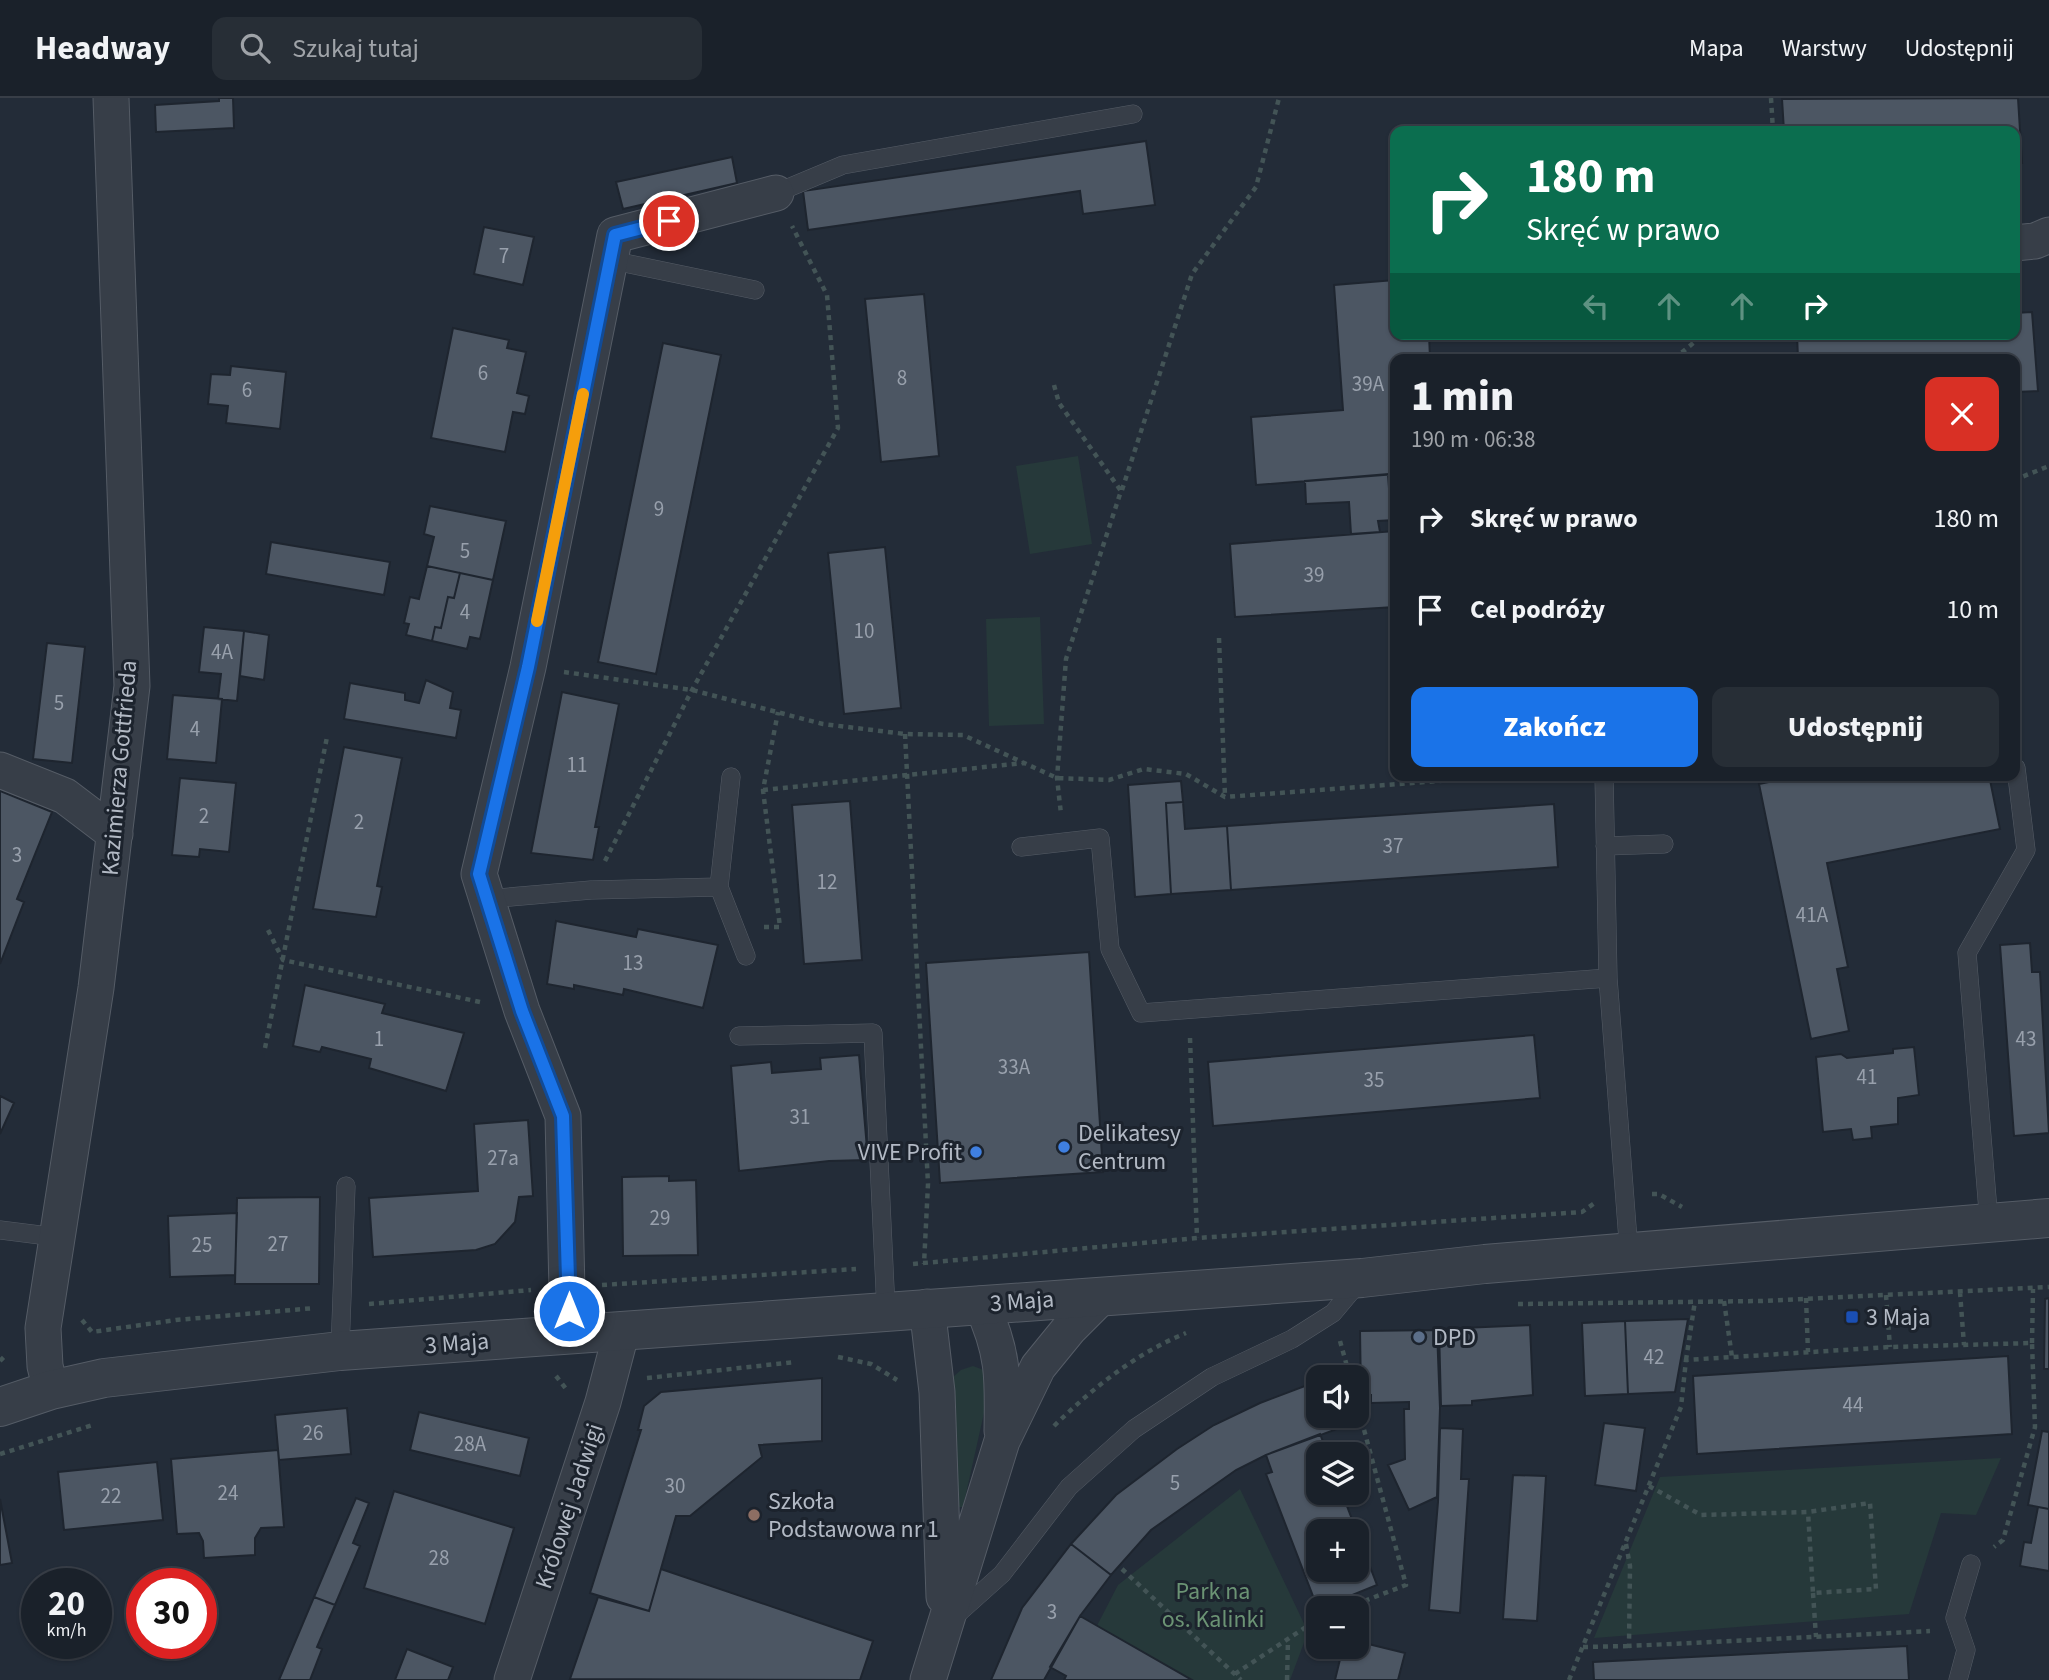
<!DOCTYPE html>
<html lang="pl">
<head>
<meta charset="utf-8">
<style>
  body { margin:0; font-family:"Source Sans 3",sans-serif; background:#272e36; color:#f1f3f6; height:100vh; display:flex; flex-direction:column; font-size:26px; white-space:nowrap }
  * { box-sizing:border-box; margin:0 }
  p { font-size:23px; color:#9fa3a8 }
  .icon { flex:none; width:38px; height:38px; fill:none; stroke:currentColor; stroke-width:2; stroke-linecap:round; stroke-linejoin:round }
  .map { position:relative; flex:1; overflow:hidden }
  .panel { position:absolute; left:1390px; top:256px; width:630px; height:427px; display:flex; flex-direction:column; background:#1a212a; border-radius:14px; box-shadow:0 2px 5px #0004,0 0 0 2px #383e47 }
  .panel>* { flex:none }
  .top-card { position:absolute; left:1390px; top:28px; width:630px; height:214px; border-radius:14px; box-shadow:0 2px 5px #0004,0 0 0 2px #383e47; background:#0b6e4f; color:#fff; overflow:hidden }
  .tools { position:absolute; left:1306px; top:1267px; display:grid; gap:14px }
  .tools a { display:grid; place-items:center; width:63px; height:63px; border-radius:14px; background:#1a212a; box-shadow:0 2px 5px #0004,0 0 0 2px #383e47; font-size:35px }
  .speed { position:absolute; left:21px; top:1470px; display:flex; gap:14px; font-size:35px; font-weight:700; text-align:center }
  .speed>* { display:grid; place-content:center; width:91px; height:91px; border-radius:50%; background:#1a212a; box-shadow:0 2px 5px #0004,0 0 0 2px #383e47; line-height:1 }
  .speed small { font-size:18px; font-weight:400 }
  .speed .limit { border:10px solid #d22; background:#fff; color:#111 }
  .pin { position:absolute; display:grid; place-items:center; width:60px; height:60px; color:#fff; margin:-30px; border:4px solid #fff; border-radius:50%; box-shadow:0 2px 7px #0007 }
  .me { position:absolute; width:77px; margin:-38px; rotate:0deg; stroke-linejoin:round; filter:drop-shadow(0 0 5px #0008) }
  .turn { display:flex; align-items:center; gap:24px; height:147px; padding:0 21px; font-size:32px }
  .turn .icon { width:91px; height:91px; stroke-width:2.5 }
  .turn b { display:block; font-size:49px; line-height:60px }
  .lanes { display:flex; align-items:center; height:66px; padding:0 21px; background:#0003; justify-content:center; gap:35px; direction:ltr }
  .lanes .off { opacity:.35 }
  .round { display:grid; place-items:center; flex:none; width:74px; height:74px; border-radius:14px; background:#272e36 }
  .overview { display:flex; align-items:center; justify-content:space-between; height:119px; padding:0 21px }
  h1 { font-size:42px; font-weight:800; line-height:52px }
  .action { display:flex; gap:14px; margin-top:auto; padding:14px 21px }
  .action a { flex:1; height:80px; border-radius:14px; background:#1a73e8; color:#fff; font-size:28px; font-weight:800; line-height:80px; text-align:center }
  .action a+a { background:#272e36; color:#f1f3f6 }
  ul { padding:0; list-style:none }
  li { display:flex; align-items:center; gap:21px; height:91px; padding:0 21px }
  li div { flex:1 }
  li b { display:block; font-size:26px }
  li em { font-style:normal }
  header { display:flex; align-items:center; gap:42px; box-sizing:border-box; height:98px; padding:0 35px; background:#1a212a; border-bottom:2px solid #383e47 }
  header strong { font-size:33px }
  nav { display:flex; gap:38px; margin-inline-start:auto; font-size:24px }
  .search { width:490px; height:63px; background:#272e36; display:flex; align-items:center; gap:18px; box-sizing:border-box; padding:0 24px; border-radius:14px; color:#9fa3a8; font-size:26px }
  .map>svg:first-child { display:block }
</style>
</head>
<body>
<header>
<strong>Headway</strong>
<div class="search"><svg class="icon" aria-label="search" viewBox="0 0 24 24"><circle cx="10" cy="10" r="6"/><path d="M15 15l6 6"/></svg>Szukaj tutaj</div>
<nav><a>Mapa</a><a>Warstwy</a><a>Udostępnij</a></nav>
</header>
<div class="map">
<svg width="2049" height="1582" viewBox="0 0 2049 1582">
  <rect width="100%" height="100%" fill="#232c38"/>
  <path fill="#26393a" d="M1078 358 1092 446 1030 456 1016 368Z
    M1040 519 1044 626 989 628 986 521Z
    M973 1268 986 1273 990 1288 963 1409H958L953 1279 961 1272Z
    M2001 1360 1976 1417 1941 1415 1909 1516 1594 1540 1660 1379Z
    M1240 1391 1308 1534 1290 1582H1069L1118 1487Z"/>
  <path fill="#4c5663" stroke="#1e252f" stroke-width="2" fill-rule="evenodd" d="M219 0H233L234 30 156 34 155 7 219 3Z
    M2018 0 2022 65H2014V33H1784L1782 1Z
    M1146 43 1155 107 1083 116 1080 93 808 132 803 93Z
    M732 59 737 85 623 111 616 84Z
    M484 129 534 139 523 187 474 176Z
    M1395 182V236H1429L1430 261H1395V376L1256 387 1251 319 1343 312 1334 187Z
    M924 196 939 358 881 364 865 201Z
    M2032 214 2038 293 2014 294V261H1798L1797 236H2014V215Z
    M453 230 509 242 507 250 526 254 517 295 529 298 525 316 513 314 505 354 431 340Z
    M663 245 721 257 656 576 598 564Z
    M231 268 286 274 280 331 226 325 228 308 208 306 211 276 230 277Z
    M1388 376 1389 390 1395 389V422L1378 423 1380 434 1351 436 1349 404 1306 406 1305 383Z
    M430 408 506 423 493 482 427 468 434 439 424 436Z
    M1395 433V509L1235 519 1230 446Z
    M271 444 390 464 384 497 266 476Z
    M885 449 901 610 844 616 828 455Z
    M427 468 460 475 454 500 448 499 441 530 435 529 432 543 406 537 409 526 404 525 410 499 419 501Z
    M460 475 493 482 480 541 470 539 467 551 432 543 435 529 441 530 448 499 454 500Z
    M204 529 244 533 237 603 218 601 221 576 199 574Z
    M244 533 269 537 264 582 240 578Z
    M47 545 85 549 72 665 33 661Z
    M426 582 453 594 450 610 461 612 456 640 344 621 350 585 405 595V602L419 605Z
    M562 594 619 606 595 729H599L593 762 531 755Z
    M173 597 222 601 216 665 167 661Z
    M344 649 402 660 377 788 382 789 376 819 313 811Z
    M1803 677H1989L2000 731 1827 765 1848 869 1837 871 1849 933 1811 941 1759 686Z
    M180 680 236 685 229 754 200 751 199 759 172 757Z
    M1181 683 1183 704 1166 705 1171 796 1135 799 1128 687Z
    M0 693 52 714 17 801 24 804 0 866Z
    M850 703 862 862 804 866 792 707Z
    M1183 704 1185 731 1227 728 1231 792 1171 796 1166 705Z
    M1554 706 1558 769 1231 792 1227 728Z
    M556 823 636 839 638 831 718 847 703 910 624 891 623 897 574 887V891L547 886Z
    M2030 845 2032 874H2040L2049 1035 2014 1038 2000 847Z
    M1089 854 1103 1074 940 1085 926 865Z
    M305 887 385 906 382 915 464 935 446 993 369 970 371 961 322 949 320 954 293 948Z
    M1534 937 1540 1000 1213 1028 1208 964Z
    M1914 949 1919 997 1898 1000V1026L1871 1029 1872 1040 1853 1042 1851 1031 1823 1034 1816 959 1841 956 1847 960 1893 955V951Z
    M859 957 868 1062 829 1063 739 1073 731 968 771 964 772 975 821 971 820 960Z
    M0 998 14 1005 0 1036Z
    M528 1022 533 1098 519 1099 515 1124 495 1146 476 1152 373 1159 369 1100 478 1093 474 1026Z
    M669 1078V1083L696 1082 698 1157 623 1158 622 1079Z
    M320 1099 319 1186H235L237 1100Z
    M237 1115 235 1177 170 1179 168 1118Z
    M2049 1200V1271H2044L2045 1201Z
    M1688 1221 1675 1294 1628 1296 1625 1223Z
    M1625 1223 1628 1296 1585 1298 1582 1225Z
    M1530 1227 1533 1297 1472 1303V1307L1441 1308 1439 1231Z
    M1437 1232 1440 1310 1437 1399 1409 1412 1388 1367 1405 1361 1404 1311H1409V1304L1371 1305V1297H1361L1360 1233Z
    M2008 1258 2012 1336 1697 1356 1693 1278Z
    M822 1280V1343L759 1347 762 1359 690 1418H676L649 1513 590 1495 641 1332H638L644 1308 661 1294Z
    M1318 1283V1318H1345L1348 1327 1266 1357 1236 1372 1151 1432 1111 1477 1071 1446 1116 1397 1177 1351 1214 1327 1260 1305Z
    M347 1310 351 1356 279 1362 275 1317Z
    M419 1314 529 1340 520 1378 410 1352Z
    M1604 1325 1645 1330 1636 1393 1595 1387Z
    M1440 1330 1463 1331 1461 1381H1469L1460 1515 1429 1512 1438 1404Z
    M2042 1333 2049 1334V1411L2028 1407Z
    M1320 1336 1328 1356H1318V1395H1342L1377 1487 1318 1511 1266 1376 1272 1374 1266 1357ZM1318 1433H1356V1472H1318Z
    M278 1352 284 1429 261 1430 255 1440V1457L204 1460 203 1443 199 1435 177 1436 171 1361Z
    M157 1364 163 1422 64 1432 58 1374Z
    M1513 1377 1546 1378 1537 1523 1503 1521Z
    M394 1393 514 1430 485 1526 364 1490Z
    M356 1400 369 1405 353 1445 360 1448 335 1507 314 1499Z
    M0 1401 12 1465 0 1467Z
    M2038 1409 2049 1411V1473L2020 1468 2024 1444 2031 1445Z
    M1071 1446 1111 1477 1080 1518 1044 1582H991L1022 1510Z
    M661 1471 873 1543 860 1582 570 1581 598 1499 649 1513Z
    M314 1499 335 1507 317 1549 322 1551 310 1582H279Z
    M1080 1518 1192 1582H1064L1066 1578 1050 1569Z
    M1356 1543 1405 1555 1398 1582H1335L1343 1549H1356Z
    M1907 1548 1909 1582H1594L1593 1564Z
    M407 1551 453 1569 448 1582H395Z"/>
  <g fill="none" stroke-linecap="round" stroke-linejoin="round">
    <defs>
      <path id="service" d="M776 95 843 67 1133 16
        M610 162 755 192
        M1604 677 1608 880 1629 1155
        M1605 748 1664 746
        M1021 749 1100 740 1110 851 1141 915 1608 880
        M719 789 746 858
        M486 801 591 792 719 789 731 679
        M739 938 873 935 886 1212
        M1989 1125 1967 855 2026 752 2016 670
        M0 1132 56 1139
        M340 1253 346 1088
        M954 1519 1002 1476 1069 1389 1134 1331 1212 1279 1292 1241 1333 1215 1359 1184
        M1958 1582 1966 1552 1955 1520 1971 1466"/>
      <path id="minor" d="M2014 145 2035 143 2049 137
        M0 672 65 698 115 736
        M981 1206C1004 1254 1003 1281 1002 1333
        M927 1209 937 1294 944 1499
        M568 1237 563 1018 522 913 479 776 528 569 615 137 776 95
        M51 1292 45 1268 43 1230 96 890 132 588 111 0
        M512 1582 603 1304 622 1232
        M928 1582 1002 1343 1038 1269 1069 1231 1102 1198"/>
      <path id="tertiary" d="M0 1309 51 1292 104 1280 340 1253 1362 1180 1485 1166 2049 1120"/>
    </defs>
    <use href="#service" stroke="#555c66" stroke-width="19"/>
    <use href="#minor" stroke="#555c66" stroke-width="37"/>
    <use href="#tertiary" stroke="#555c66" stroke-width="40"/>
    <path stroke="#435456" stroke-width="4.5" stroke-dasharray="5 5" stroke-linecap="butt" d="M1771 0 1773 33
      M1674 261 1704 236
      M1054 287 1059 305 1121 393 1066 561 1057 680 1061 716
      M2014 382 2049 368
      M1122 392 1192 176 1256 89 1279 0
      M1219 540 1225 698
      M564 574 692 592 823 626 905 636 963 637 1057 680 1109 682 1144 671 1186 676 1225 699 1519 677
      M905 636 928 1086 924 1166
      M763 692 1024 665
      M605 763 692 592 838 330 827 197 792 128
      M764 829H780L763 692 778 614
      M268 832 283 862 480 904
      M1190 940 1197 1140
      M265 950 327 639
      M1652 1096H1659L1682 1109
      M913 1166 1197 1140 1582 1114 1596 1104
      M602 1187 856 1171
      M1960 1194 1964 1247
      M1886 1197 1890 1249
      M1806 1200 1808 1254
      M1724 1203 1732 1259
      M369 1206 531 1192
      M1518 1206 1761 1203 2049 1189
      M82 1222 92 1234 176 1222 315 1210
      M1340 1243 1350 1279
      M2032 1245 2033 1191
      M838 1259 871 1266 897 1282
      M1686 1262 1695 1203
      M0 1263 7 1256
      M556 1278 567 1292
      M647 1280 795 1264
      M1054 1328C1094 1289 1135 1256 1186 1235
      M0 1356 93 1327
      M1649 1388 1701 1417 1808 1414 1870 1405 1876 1491 1813 1495 1808 1414
      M1626 1446 1630 1468 1629 1548 1930 1533
      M1122 1471 1241 1582
      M1813 1495 1816 1539
      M1346 1510 1406 1487 1356 1302
      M1583 1549 1629 1548
      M1235 1576 1318 1521
      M1287 1582 1288 1541
      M1569 1582 1681 1309 1686 1262 1890 1249 2032 1245 2035 1329 2003 1442 1994 1449"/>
    <use href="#service" stroke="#373e48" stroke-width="18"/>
    <use href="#minor" stroke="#373e48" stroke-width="35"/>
    <use href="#tertiary" stroke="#373e48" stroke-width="38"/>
  </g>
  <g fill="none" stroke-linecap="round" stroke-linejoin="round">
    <defs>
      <path id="route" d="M569 1213 563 1018 522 913 479 776 528 569 615 137 669 123"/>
    </defs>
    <use href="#route" stroke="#114b97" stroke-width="18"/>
    <use href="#route" stroke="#1a73e8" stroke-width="12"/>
    <path stroke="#f59e0b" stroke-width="12" d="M537 523 583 296"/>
  </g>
  <g fill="#3f7fe0" stroke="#1c232d" stroke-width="2.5">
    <circle cx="1064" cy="1049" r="7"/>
    <circle cx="976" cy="1054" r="7"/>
  </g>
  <rect fill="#1a4fb4" stroke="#1c232d" stroke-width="2.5" x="1845" y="1212" width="14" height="14" rx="3.5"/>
  <circle fill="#5c6f8a" stroke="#1c232d" stroke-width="2.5" cx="1419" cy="1239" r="7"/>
  <circle fill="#8d6e63" stroke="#1c232d" stroke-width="2.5" cx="754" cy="1417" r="7"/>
  <g text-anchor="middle" stroke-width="6" stroke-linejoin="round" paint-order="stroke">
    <g font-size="21" fill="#98a0ac">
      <text x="504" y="165">7</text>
      <text x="483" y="282">6</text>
      <text x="902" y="287">8</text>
      <text x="1368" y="293">39A</text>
      <text x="247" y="299">6</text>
      <text x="659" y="418">9</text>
      <text x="465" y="460">5</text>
      <text x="1314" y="484">39</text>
      <text x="465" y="521">4</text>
      <text x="864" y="540">10</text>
      <text x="222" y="561">4A</text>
      <text x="59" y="612">5</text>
      <text x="195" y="638">4</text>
      <text x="577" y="674">11</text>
      <text x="204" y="725">2</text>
      <text x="359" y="731">2</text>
      <text x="1393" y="755">37</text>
      <text x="17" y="764">3</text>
      <text x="827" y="791">12</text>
      <text x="1812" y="824">41A</text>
      <text x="633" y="872">13</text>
      <text x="379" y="948">1</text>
      <text x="2026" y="948">43</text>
      <text x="1014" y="976">33A</text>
      <text x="1867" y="986">41</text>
      <text x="1374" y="989">35</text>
      <text x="800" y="1026">31</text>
      <text x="503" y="1067">27a</text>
      <text x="660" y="1127">29</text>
      <text x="278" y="1153">27</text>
      <text x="202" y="1154">25</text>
      <text x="1654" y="1266">42</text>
      <text x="1853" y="1314">44</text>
      <text x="313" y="1342">26</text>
      <text x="470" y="1353">28A</text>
      <text x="1175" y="1392">5</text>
      <text x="675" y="1395">30</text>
      <text x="228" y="1402">24</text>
      <text x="111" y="1405">22</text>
      <text x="439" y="1467">28</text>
      <text x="1052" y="1521">3</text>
    </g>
    <g font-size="24" fill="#b2b9c4" stroke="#1c232d">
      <text transform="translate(119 670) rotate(-85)" y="8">Kazimierza Gottfrieda</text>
      <text transform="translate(1022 1203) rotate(-4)" y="8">3 Maja</text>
      <text transform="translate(457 1245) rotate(-4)" y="8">3 Maja</text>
      <text transform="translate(569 1408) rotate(-72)" y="8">Królowej Jadwigi</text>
    </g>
    <g font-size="24" fill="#b2b9c4" stroke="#1c232d" text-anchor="start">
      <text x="1078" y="1043">Delikatesy<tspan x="1078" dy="28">Centrum</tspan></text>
      <text x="962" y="1062" text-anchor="end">VIVE Profit</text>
      <text x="1866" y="1227">3 Maja</text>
      <text x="1433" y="1247">DPD</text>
      <text x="768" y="1411">Szkoła<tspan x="768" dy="28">Podstawowa nr 1</tspan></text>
    </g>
    <g font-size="24" fill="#6b9374" stroke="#1c232d">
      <text x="1213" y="1501">Park na<tspan x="1213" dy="28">os. Kalinki</tspan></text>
    </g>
  </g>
</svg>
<div class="tools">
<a><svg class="icon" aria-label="sound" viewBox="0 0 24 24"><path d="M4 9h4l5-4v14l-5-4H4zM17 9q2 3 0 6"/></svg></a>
<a><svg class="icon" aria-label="layers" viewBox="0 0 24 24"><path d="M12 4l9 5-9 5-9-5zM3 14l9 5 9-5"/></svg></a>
<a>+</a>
<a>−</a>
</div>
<div class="speed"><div>20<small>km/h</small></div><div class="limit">30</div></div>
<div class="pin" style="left:669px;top:123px;background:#d93025"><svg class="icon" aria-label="arrive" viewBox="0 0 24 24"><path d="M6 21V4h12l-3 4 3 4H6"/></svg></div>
<svg class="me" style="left:569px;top:1213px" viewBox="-20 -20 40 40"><circle r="17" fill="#1a73e8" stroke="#fff" stroke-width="3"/><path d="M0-11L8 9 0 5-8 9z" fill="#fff"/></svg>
<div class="top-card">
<div class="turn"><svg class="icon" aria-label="right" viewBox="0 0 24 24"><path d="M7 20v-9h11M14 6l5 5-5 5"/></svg><div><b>180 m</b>Skręć w prawo</div></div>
<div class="lanes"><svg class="icon off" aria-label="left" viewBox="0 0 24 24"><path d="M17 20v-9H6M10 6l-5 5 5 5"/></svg><svg class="icon off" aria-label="ahead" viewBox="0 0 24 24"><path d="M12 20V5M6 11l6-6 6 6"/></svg><svg class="icon off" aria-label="ahead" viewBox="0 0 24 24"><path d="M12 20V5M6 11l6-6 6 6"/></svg><svg class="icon" aria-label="right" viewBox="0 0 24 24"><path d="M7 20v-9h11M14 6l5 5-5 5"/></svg></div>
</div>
<section class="panel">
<div class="overview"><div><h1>1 min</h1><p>190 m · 06:38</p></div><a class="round" style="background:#d93025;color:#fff"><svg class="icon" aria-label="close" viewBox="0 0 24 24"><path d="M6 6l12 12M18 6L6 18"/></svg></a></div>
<ul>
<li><svg class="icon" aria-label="right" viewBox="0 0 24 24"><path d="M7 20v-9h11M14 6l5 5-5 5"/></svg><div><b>Skręć w prawo</b></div><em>180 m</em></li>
<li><svg class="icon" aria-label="arrive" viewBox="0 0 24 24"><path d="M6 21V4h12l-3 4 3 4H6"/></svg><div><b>Cel podróży</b></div><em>10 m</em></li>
</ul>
<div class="action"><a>Zakończ</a><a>Udostępnij</a></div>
</section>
</div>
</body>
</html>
